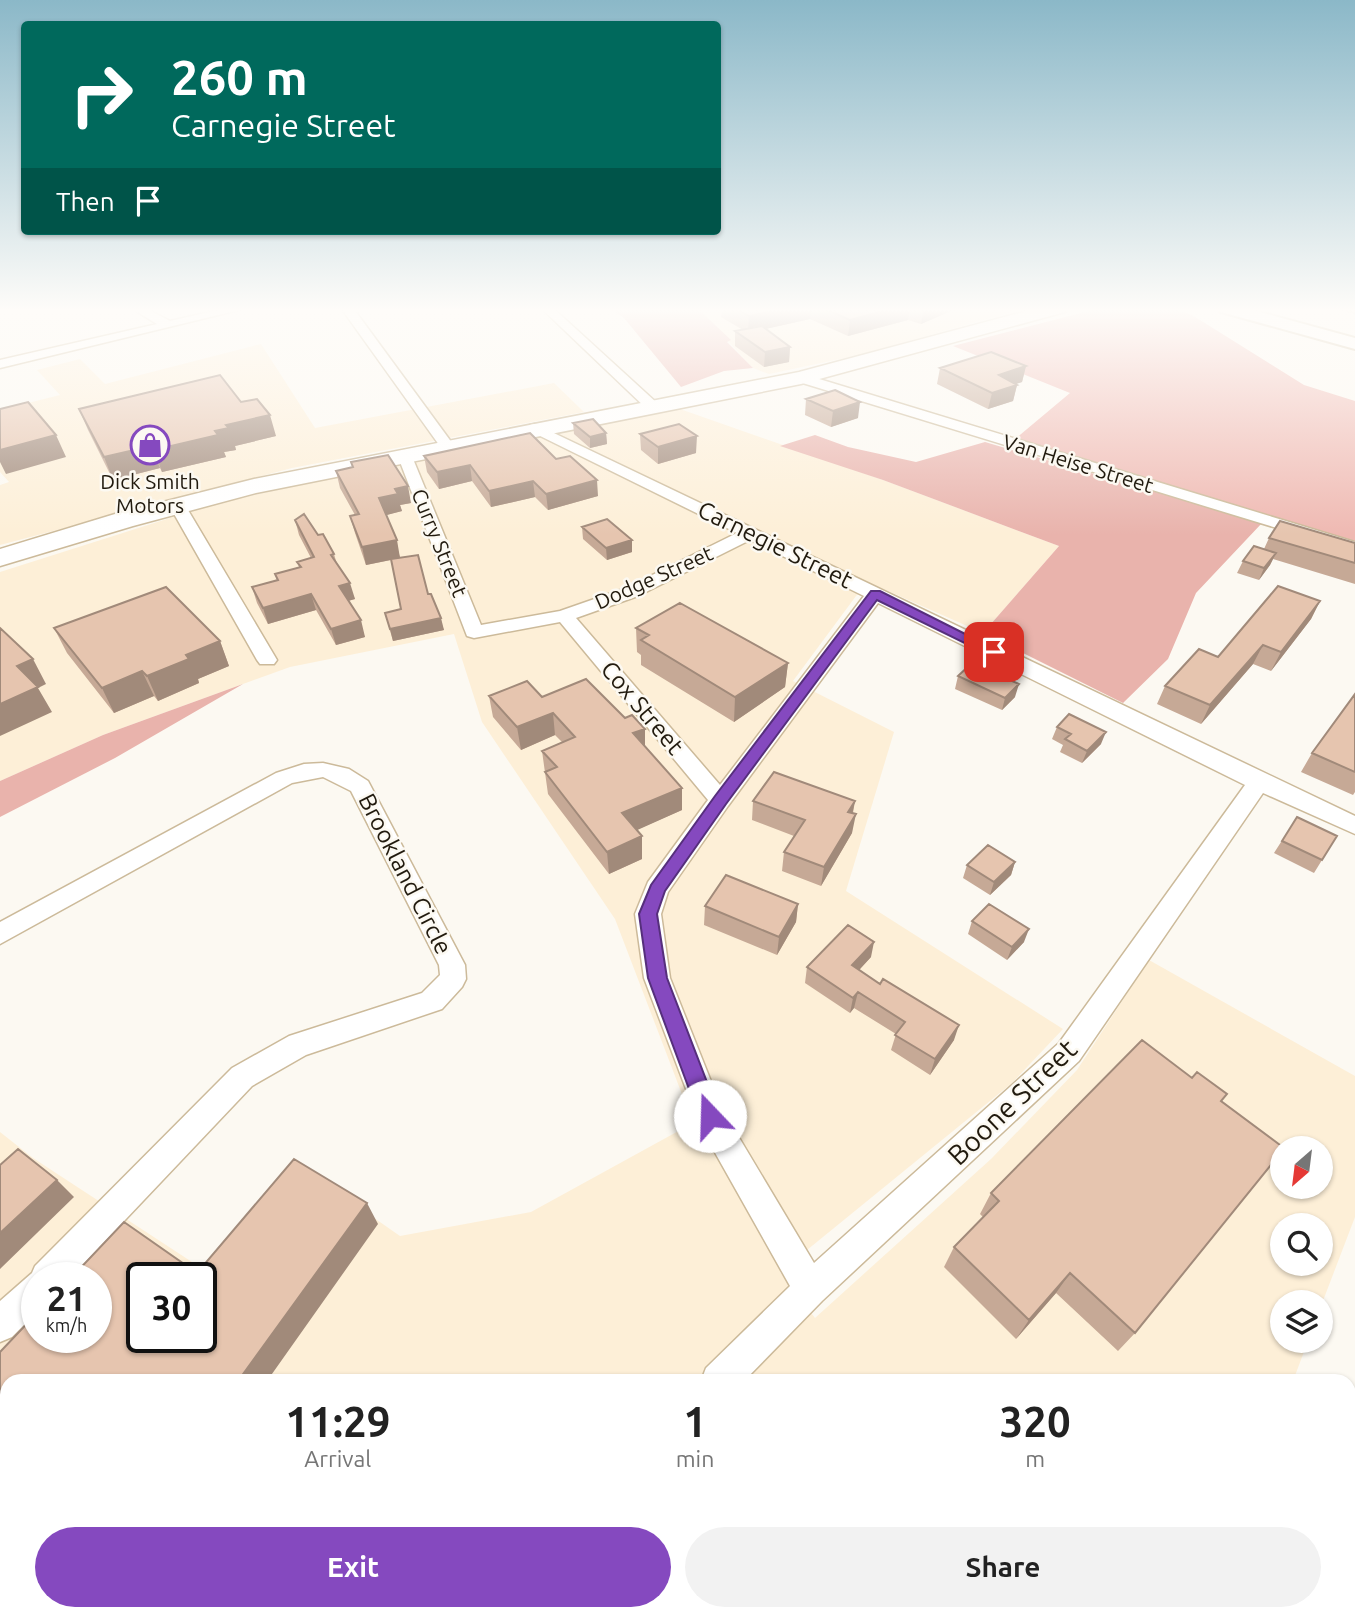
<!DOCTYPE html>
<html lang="en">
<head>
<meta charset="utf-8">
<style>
  body { margin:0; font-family:Ubuntu,sans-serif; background:#f2f2f2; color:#222; height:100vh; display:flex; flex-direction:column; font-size:26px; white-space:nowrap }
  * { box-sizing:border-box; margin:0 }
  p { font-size:23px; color:#767676 }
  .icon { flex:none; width:38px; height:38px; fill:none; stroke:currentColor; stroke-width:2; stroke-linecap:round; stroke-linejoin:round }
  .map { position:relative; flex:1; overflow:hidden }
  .sheet { position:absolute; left:0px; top:1374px; width:1356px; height:247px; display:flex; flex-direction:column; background:#fff; border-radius:21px 21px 0 0; box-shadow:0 2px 5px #0004 }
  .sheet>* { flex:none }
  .top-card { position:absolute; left:21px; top:21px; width:700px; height:214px; border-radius:7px; box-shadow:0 2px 5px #0004; background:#00695c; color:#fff; overflow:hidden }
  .needle { width:46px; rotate:208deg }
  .controls { position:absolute; left:1270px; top:1136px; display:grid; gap:14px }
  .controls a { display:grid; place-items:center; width:63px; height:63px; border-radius:50%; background:#fff; box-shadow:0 2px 5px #0004; font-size:35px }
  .speed { position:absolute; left:21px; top:1262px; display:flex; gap:14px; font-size:35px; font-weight:700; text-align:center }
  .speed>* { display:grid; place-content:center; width:91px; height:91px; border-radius:50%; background:#fff; box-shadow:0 2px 5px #0004; line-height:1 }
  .speed small { font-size:18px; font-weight:400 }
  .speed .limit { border:4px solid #111; border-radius:10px; background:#fff; color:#111 }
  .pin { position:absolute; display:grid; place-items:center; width:60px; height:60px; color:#fff; margin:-30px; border-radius:14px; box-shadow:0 4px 10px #0006 }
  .me { position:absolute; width:77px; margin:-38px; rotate:339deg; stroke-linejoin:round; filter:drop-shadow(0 0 5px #0008) }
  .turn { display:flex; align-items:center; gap:24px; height:147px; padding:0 35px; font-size:32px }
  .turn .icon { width:91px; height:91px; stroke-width:2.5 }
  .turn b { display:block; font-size:49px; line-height:60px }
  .then { display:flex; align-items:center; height:66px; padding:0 35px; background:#0003; gap:14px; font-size:26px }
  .eta { display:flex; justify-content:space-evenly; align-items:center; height:119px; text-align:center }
  .eta b { font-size:42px; font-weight:700; line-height:49px }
  .cta { display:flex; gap:14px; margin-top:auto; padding:14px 35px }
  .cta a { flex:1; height:80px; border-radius:42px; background:#8549bf; color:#fff; font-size:28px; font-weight:700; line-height:80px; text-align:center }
  .cta a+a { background:#f2f2f2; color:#222 }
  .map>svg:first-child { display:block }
</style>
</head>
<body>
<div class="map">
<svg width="1355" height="1620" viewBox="0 0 1355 1620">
  <rect width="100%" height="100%" fill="#fcf9f2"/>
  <path fill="#fdefd7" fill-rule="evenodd" d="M697 308H1026L859 355 769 374 753 368Z
    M261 344 315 428 554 383 584 412 292 468 0 545V485L9 482 0 472V410L60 395 37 370 80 359 105 384Z
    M680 409 883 480 1059 546 983 633 870 583 856 596 793 681 894 732 846 891 1063 1029 1012 1083 780 1272 815 1318 991 1159 1077 1070 1149 960 1355 1076V1217L1321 1306V1302H1283V1340L1308 1341 1293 1381H7V1464L0 1458V1132L33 1158 218 1279 308 1172 400 1236 531 1212 693 1123 615 919 482 722 454 634 290 667 103 735 0 781V572L214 504 378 467ZM1283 1148H1321V1186H1283ZM1283 1225H1321V1264H1283ZM37 1278H96V1337H37ZM142 1278H201V1337H142Z
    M197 1614H1321L1329 1620H206Z"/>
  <path fill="#efb9b2" d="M1100 308H1170L1192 315 1304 385 1355 401V541L1014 440 1070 393 953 346Z"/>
  <path fill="#e9b3ac" d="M609 308H697L731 340 727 342 753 368 724 371 681 387 624 318Z
    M815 435 848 447 916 462 985 442 1262 523 1196 593 1168 659 1123 703 983 633 1059 546 883 480 780 446Z
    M243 684 115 758 0 817V781L103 735Z"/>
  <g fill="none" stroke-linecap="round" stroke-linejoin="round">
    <defs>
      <path id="street" d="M131 308H145L170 321 227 308H247L0 368V360L157 324Z
        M341 308H353L452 443V449H442Z
        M541 308H553L657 403V409H647Z
        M796 375H806L1355 542V552L796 381Z
        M535 424 1355 816V834L1263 793 1079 1061 822 1301 744 1381H701L706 1368 790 1286 700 1126 644 978 635 914 648 882 708 800 560 622 474 638 467 636 397 454 404 450 411 454 481 625 560 611 626 588 737 533 530 431V425ZM750 540 864 596 720 785 576 618 638 596ZM878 603 1245 785 1059 1043 814 1263 722 1109 670 978 661 914 668 892 728 806Z
        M177 500 185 505 277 660 274 664H260L257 660 169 505Z
        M323 763 349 769 368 781 465 965 466 979 462 987 442 1009 306 1055 252 1086 70 1278H37V1312L12 1337 0 1342V1301L32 1273 35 1266 232 1068 289 1036 422 993 440 975 439 965 351 791 323 777 292 783 0 944V922L276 773 304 764Z
        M543 1614H584L582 1620H541Z"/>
      <path id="secondary" d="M1219 308H1245L1355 338V349L1221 312Z"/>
      <path id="primary" d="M1038 308H1067L1065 312 801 384 256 493 133 526 0 566V549L115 514 254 479 799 372Z
        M0 1540 7 1543V1611L0 1608Z
        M13 1614H83L86 1620H15Z"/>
    </defs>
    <use href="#street" stroke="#ccba9a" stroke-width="3"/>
    <use href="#secondary" stroke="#ccba9a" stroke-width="4"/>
    <use href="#primary" stroke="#ccba9a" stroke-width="3"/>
    <use href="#street" fill="#fff" fill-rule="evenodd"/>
    <use href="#secondary" fill="#fff" fill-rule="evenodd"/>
    <use href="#primary" fill="#fff" fill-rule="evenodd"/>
  </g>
  <path fill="#c6a996" d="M718 308H958L921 324 908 320 848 336 810 319 765 329 790 347 789 362 764 367 735 346V331L743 330 721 317 722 310Z
    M1333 308H1355V314Z
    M1026 366 1022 382 1015 384 1017 385 1013 401 988 409 937 384 940 368Z
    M806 399 858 418 831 427 805 415Z
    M241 402 276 436 235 446 236 450 224 452 226 457 162 472 160 468 113 480 88 430 79 409Z
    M573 423 606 433 607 444 590 448 574 434Z
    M640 434 696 453 658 464 641 450Z
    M424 456 556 459 598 496 548 510 535 497 491 507 472 481 439 489 427 472Z
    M351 462 411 503 400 505 402 511 386 515 400 557 428 594 444 630 393 641 385 613 401 609 391 560 366 565 355 533 350 516 355 515 340 488 336 471 352 467Z
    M295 520 318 535 334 554 336 561 355 599 348 601 365 637 336 645 316 610 268 624 257 603 252 587 277 580 275 574 299 567 297 562 311 558 299 535Z
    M582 527 632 540V552L607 560 583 539Z
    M1269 538 1355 543V584L1273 559 1270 565 1259 580 1237 573 1243 561 1264 549Z
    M1320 601 1311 619 1271 671 1253 664 1201 724 1157 704 1165 686Z
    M54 628 220 641 229 666 198 679 199 683 158 701 154 696 114 713 67 653Z
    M636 628 788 663 785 687 734 722 641 665V655L637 652Z
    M958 676 1015 697 1002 710 955 689Z
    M1355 694V792L1353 795 1301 772 1312 753Z
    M489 696 542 697 625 718 645 729V747L682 810 636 830 642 859 609 874 548 794 542 751 562 742 555 735 521 750 493 717Z
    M1057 727 1101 744 1082 763 1060 752 1063 745 1052 739Z
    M753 801H855L853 813 852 833 821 886 782 871 784 852 794 836 752 820Z
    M1297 817 1322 860 1314 873 1274 853Z
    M1015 862 1011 875 990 895 963 878 967 865Z
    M798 904 796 922 777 955 704 925 705 906Z
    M972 921 1024 942 1007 960 968 934Z
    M871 957 859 970 954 1040 930 1075 891 1050 896 1034 854 1008 850 1013 805 983 807 967Z
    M1221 1101 1135 1333 1118 1351 1056 1293 1016 1339 944 1267 954 1247 983 1217 980 1214 991 1193Z
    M818 1614H974L973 1620H817Z"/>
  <path fill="#a18a7a" d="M787 308H811L810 319 748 333 749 316Z
    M894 308H910L908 320 848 336 850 320Z
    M924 308H958L921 324Z
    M790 347 789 362 764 367 765 352Z
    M1026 366 1022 382 996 391 999 375Z
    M1017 385 1013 401 988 409 992 393Z
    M860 402 858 418 831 427 833 411Z
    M270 415 276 436 235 446 236 450 224 452 226 457 162 472 154 450 215 431 226 425Z
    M606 433 607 444 590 448V437Z
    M56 435 66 457 6 474 0 462V450Z
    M697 436 696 453 658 464V447Z
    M151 446 160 468 113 480 104 457Z
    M470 465 472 481 439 489 437 472Z
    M597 480 598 496 548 510 546 494Z
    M533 481 535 497 491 507 489 491Z
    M408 486 411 503 400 505 402 511 383 516 379 498 395 489Z
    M397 540 400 558 366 565 362 547Z
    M632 540V552L607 560 606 548Z
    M1276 553 1270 565 1259 580 1264 568Z
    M350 583 355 599 344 602 339 586Z
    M311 594 316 610 268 624 263 608Z
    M1320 601 1311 619 1271 671 1281 652Z
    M441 618 444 630 393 641 390 629Z
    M361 620 365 637 336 645 331 629Z
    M220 641 229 666 198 679 199 683 158 701 147 676 186 655Z
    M1263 645 1253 664 1201 724 1210 705Z
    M33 659 46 684 38 688 52 712 0 736V704L17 666Z
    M788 663 785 687 734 722 735 697Z
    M142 671 154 696 114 713 102 688Z
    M1019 684 1015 697 1002 710 1005 698Z
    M553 713 555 735 521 750 517 727Z
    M645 729V751L633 733Z
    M1106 732 1101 744 1082 763 1087 751Z
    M682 788V810L624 836 622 813Z
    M855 801 851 820 848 812Z
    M856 814 852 833 821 886 824 867Z
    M642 836V859L609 874 607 852Z
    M1015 862 1011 875 990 895 994 882Z
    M798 904 796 922 777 955 779 937Z
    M1029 929 1024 942 1007 960 1012 947Z
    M874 942 871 957 849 981 852 965Z
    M858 992 854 1008 850 1013 853 998Z
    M959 1025 954 1040 930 1075 935 1059Z
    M57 1180 74 1197 0 1269V1233Z
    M367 1203 378 1224 267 1381H238Z
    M1070 1273 1056 1293 1016 1339 1029 1320Z"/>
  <path fill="#e6c5af" stroke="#a18a7a" stroke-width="2" fill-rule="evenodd" d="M735 308H787L749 316Z
    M823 308H894L850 320Z
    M762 326 790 347 765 352 735 331Z
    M991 352 1026 366 999 375 1017 385 992 393 940 368Z
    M220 375 241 402 257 399 270 415 226 425 229 428 215 431 218 435 154 450 151 446 104 457 79 409Z
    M835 390 860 402 833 411 806 399Z
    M28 402 56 435 0 450V409Z
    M593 419 606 433 590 437 573 423Z
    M679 424 697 436 658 447 640 434Z
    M530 433 556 459 570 456 597 480 546 494 533 481 489 491 470 465 437 472 424 456Z
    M388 455 408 486 395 489 398 494 379 498 397 540 362 547 350 516 359 514 336 471 353 467 351 462Z
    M304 514 318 535 323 534 334 554 331 555 350 583 339 586 361 620 331 629 311 594 263 608 252 587 278 580 275 574 301 567 297 562 314 557 295 520Z
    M607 519 632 540 606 548 582 527Z
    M1280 521 1355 543V563L1269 538Z
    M1254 546 1276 553 1264 568 1243 561Z
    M418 555 428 594H431L441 618 390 629 385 613 401 609 391 559Z
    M1278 586 1320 601 1281 652 1263 645 1210 705 1165 686 1199 649 1218 657Z
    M166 587 220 641 186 655 189 659 147 676 142 671 102 688 54 628Z
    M680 603 788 663 735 697 641 640 649 635 636 628Z
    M0 628 33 659 17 666 38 687 0 704Z
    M972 663 1019 684 1005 698 958 676Z
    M586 679 625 718 632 715 645 729 633 733 682 788 622 813 642 836 607 852 545 772 557 767 542 751 575 737 553 713 517 727 489 696 527 681 542 697Z
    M1355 694V772L1312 753Z
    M1069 714 1106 732 1087 751 1065 739 1071 734 1057 727Z
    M774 772 855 801 848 812 856 814 824 867 784 852 805 820 753 801Z
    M1297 817 1337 836 1322 860 1282 841Z
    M988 845 1015 862 994 882 967 865Z
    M726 875 798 904 779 937 705 906Z
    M989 904 1029 929 1012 947 972 921Z
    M848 925 874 942 852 965 880 984 883 979 959 1025 935 1059 895 1035 905 1022 858 992 853 998 807 967Z
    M1142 1040 1192 1078 1197 1072 1227 1094 1221 1101 1284 1148H1283V1150L1135 1333 1070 1273 1029 1320 954 1247 999 1201 991 1193Z
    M18 1149 57 1180 0 1233V1165Z
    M294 1159 367 1203 238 1381H7V1451L0 1446V1352L37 1313V1337H96V1278H71L124 1222 197 1273ZM142 1278H201V1337H142Z
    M822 1614H974L973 1620H821Z"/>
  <linearGradient id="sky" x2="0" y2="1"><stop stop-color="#8bb8c8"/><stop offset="0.58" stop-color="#fefcf9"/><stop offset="1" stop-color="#fefcf9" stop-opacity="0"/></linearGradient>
  <rect width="1355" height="535" fill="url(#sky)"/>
  <path fill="#8549bf" stroke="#562f7c" stroke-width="2" d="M871 591H880L1001 652 989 655 877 600 726 804 665 891 657 914 667 978 720 1116 717 1123 710 1125 702 1123 699 1116 648 978 639 914 651 885 715 796Z"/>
  <defs>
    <symbol id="shop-ring" viewBox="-11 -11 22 22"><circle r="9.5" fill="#fcf9f2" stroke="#8549bf" stroke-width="1.5"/><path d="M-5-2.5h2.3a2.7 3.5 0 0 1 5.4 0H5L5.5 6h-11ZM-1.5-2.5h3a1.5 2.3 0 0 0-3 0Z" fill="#8549bf"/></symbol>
  </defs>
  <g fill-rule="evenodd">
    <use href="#shop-ring" x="128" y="423" width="44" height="44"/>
  </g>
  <g text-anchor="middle" stroke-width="5" stroke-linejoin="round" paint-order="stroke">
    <g font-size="21" fill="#211a0e" stroke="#fcf9f2">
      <text transform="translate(1078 464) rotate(17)" y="7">Van Heise Street</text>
      <text transform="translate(439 543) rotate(68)" y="7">Curry Street</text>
      <text transform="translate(654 578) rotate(-24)" y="7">Dodge Street</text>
    </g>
    <g font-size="21" fill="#211a0e" stroke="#fcf9f2">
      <text x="150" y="489">Dick Smith<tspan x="150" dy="24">Motors</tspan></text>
    </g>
    <g font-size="24" fill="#211a0e" stroke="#fcf9f2">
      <text transform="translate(775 545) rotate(26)" y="8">Carnegie Street</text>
      <text transform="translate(642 708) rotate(50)" y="8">Cox Street</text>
      <text transform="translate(405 874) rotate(63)" y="8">Brookland Circle</text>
    </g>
    <g font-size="28" fill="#211a0e" stroke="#fcf9f2">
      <text transform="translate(1012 1102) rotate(-44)" y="10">Boone Street</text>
    </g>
  </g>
</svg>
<div class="controls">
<a><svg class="needle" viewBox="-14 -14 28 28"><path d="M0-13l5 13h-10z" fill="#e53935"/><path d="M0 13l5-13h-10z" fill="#767676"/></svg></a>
<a><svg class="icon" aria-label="search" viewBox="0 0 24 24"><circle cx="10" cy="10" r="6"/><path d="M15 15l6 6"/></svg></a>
<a><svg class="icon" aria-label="layers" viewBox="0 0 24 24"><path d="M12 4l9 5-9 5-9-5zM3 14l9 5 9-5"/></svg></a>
</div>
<div class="speed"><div>21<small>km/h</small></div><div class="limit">30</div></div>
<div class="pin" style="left:994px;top:652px;background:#d93025"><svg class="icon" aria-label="arrive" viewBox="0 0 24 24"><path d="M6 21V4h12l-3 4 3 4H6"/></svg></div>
<svg class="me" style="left:710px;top:1116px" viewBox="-20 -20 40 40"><circle r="19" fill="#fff"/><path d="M0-13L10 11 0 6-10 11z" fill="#8549bf"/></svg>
<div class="top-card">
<div class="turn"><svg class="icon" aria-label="right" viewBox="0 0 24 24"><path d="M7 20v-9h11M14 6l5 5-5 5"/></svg><div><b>260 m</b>Carnegie Street</div></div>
<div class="then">Then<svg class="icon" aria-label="arrive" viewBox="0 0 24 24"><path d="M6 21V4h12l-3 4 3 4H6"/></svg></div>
</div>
<section class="sheet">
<div class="eta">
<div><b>11:29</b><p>Arrival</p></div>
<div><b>1</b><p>min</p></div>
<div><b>320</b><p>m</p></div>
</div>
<div class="cta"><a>Exit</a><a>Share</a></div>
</section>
</div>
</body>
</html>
